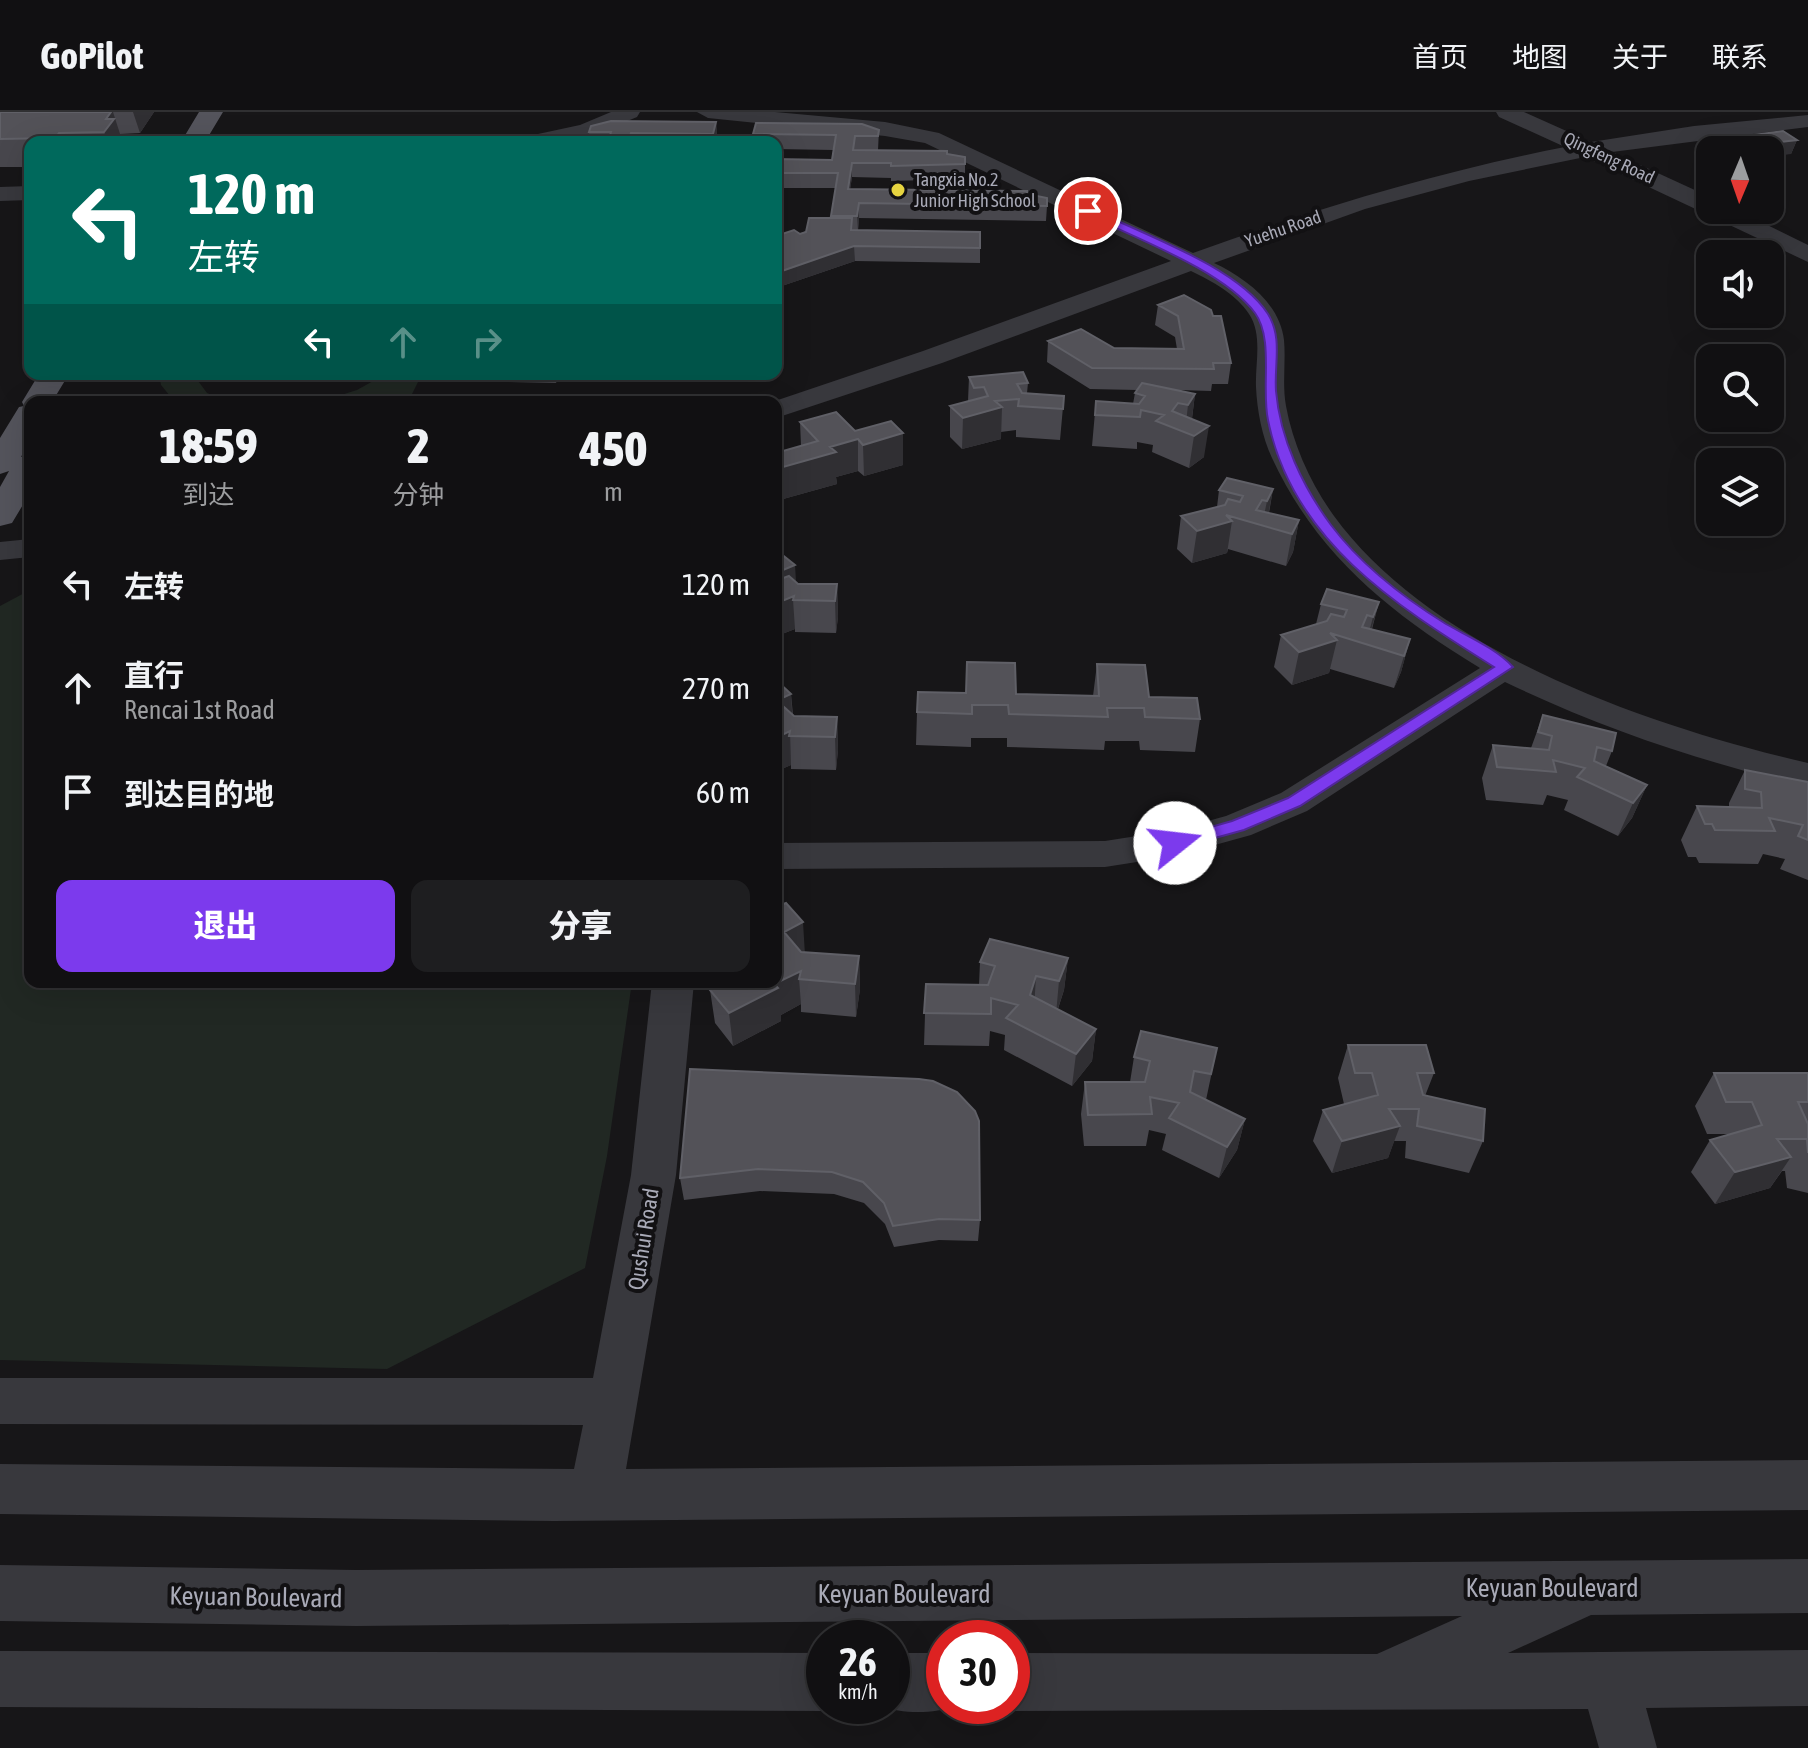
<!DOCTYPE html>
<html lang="zh">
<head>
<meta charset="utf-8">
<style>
  body { margin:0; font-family:"Asap Condensed","Noto Sans SC",sans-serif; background:#1e1e20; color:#f1f3f6; height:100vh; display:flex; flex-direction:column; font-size:30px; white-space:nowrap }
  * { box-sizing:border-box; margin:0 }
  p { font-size:26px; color:#9c9d9f }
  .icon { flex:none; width:44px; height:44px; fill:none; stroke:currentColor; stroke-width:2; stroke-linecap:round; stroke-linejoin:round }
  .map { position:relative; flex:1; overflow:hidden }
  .panel { position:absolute; left:24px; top:284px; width:758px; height:592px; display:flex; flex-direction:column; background:#111012; border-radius:16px; box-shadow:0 8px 32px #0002,0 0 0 2px #303032 }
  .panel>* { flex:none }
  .banner { position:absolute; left:24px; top:24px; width:758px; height:244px; border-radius:16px; box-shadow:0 8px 32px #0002,0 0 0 2px #303032; background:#00695c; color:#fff; overflow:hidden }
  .needle { width:52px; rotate:182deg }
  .fabs { position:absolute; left:1696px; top:24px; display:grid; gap:16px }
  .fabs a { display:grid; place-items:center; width:88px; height:88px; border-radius:16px; background:#111012; box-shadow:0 8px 32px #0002,0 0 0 2px #303032; font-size:40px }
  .speed { position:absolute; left:806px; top:1508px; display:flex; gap:16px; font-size:40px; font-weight:700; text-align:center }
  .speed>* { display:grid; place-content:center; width:104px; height:104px; border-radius:50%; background:#111012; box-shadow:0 8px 32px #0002,0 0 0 2px #303032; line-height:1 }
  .speed small { font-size:20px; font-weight:400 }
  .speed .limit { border:12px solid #d22; background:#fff; color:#111 }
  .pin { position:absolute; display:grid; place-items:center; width:68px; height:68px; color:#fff; margin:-34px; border:4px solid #fff; border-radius:50%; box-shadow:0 2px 8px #0007 }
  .me { position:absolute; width:88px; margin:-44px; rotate:74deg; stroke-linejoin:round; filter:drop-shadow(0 0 6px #0008) }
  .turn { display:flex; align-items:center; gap:28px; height:168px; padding:0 32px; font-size:36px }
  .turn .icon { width:104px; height:104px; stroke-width:2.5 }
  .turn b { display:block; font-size:56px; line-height:68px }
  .lanes { display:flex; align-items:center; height:76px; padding:0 32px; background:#0003; justify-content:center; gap:40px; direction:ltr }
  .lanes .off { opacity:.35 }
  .eta { display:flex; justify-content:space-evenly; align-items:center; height:136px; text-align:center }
  .eta b { font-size:48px; font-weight:800; line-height:56px }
  .button { display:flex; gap:16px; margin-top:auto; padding:16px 32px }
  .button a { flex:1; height:92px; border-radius:16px; background:#7c3aed; color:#fff; font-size:32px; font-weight:800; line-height:92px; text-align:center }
  .button a+a { background:#1e1e20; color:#f1f3f6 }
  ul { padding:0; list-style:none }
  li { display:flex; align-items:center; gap:24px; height:104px; padding:0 32px }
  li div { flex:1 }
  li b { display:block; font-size:30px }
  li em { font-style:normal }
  header { display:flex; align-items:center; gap:48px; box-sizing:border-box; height:112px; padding:0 40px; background:#111012; border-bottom:2px solid #303032 }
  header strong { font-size:38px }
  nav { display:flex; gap:44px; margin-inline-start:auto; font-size:28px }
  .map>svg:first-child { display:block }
</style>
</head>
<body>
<header>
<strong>GoPilot</strong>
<nav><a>首页</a><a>地图</a><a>关于</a><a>联系</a></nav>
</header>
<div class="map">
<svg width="1808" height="1636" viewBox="0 0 1808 1636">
  <rect width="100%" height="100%" fill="#171618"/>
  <path fill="#212823" d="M159 262H193L207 281 230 290H175L161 273Z
    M347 262H422L408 290H319L357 278 382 264Z
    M30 478V870H632L607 1044 585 1156 387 1257 0 1248V494Z"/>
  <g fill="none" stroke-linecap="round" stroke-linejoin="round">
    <path fill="#38383d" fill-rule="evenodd" d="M611 0H640L637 5C594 23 568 30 521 30L524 25 580 13Z
      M697 0H775L885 10 939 21 1193 141C1315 97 1437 60 1565 35L1499 5 1496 0H1524L1591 30 1694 14 1808 3V15L1612 40 1710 85V98H1737L1808 133V150L1585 45 1469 69 1365 97 1214 151C1244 165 1280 191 1284 228 1286 250 1282 272 1286 294 1293 333 1311 372 1334 404 1433 540 1651 615 1808 651V675C1702 650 1603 617 1505 570L1307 699 1251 723 1175 744 1105 755 776 757V731L1105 729 1175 718 1226 704 1281 681 1480 556C1390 501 1317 443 1272 346 1262 325 1257 298 1256 275 1255 251 1263 223 1249 202 1236 182 1212 169 1191 159L942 251 776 306V290H772L923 239 1171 149 925 31 885 24 708 6Z
      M30 74V88L0 89V75Z
      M30 427V445L0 448V430Z
      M652 870H694L676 1063 626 1357 1808 1348V1398L554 1409 0 1402V1352L574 1357 583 1313 0 1312V1266H593L631 1063Z
      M1808 1447V1501L1591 1503 1508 1541 1808 1538V1594L1646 1596 1657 1636H1599L1588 1597 1012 1599 1001 1594H1012V1541L1377 1542 1462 1504 356 1514 0 1509V1453L356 1458Z
      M0 1539 824 1541V1594H835L824 1599 0 1595Z
      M892 1541H944V1594H955C935 1602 901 1602 881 1594H892Z"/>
    <path fill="#54545c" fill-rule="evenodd" d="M199 0H223L205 30H181Z
      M39 262H69L52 290H30V328L21 345 30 342V381L12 411 0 414V375L9 359 0 362V326L19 295 24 294 22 290Z"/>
  </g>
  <path fill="#48474d" d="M0 0H154L140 21 120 22 121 30H30V55H0Z
    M716 10 717 24 716 30H590L589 20Z
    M879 18 878 38 947 42 965 45V67L891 69V66L852 65 850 77 1027 82 1047 94 1046 109 859 106 858 118 980 120V151L855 149 776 176V124L800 122 831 106 836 76H776V47L832 48 833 38 776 37V30H754L753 22Z
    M1797 28 1791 42 1710 38V68L1699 63 1704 43 1709 29Z
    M1158 193 1213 204 1231 251 1228 272H1212L1211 279 1178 278 1195 282 1192 307 1204 345 1189 356 1152 340 1153 333 1137 330V337L1092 334 1096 289 1133 292 1135 281 1137 278 1090 277 1047 250 1048 229 1114 236 1177 237 1175 225 1155 213Z
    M463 262H559L556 271 464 269Z
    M969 265 1028 271 1027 281 1064 284 1060 328 1016 325V318L1001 320V327L962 337 950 325V294L968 289Z
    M800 310 855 319 903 353 864 364 858 359 836 365 837 372 776 389V341L801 334Z
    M1273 377 1269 401 1299 408 1293 440 1286 454 1228 437 1227 441 1192 451 1177 437 1181 404 1217 395 1219 378Z
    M798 472H837L838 505 836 521 795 520V517L782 522V527L776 529Z
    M1379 490 1372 517 1410 527 1401 560 1394 576 1330 557 1329 561 1292 573 1274 555 1281 523 1316 512 1321 492Z
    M967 550 1016 582 1093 584 1097 552 1149 585 1200 607 1195 640 1140 638 1139 629H1105L1104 638 1007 635V626H971V635L916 633 917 600 966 581Z
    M776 568 791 582 793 603 794 604 837 605 838 638 836 658 791 657V653L777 659V665H776Z
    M1543 603 1612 639 1606 654 1647 673 1632 706 1618 724 1564 698 1568 688 1547 683 1543 693 1486 688 1482 666 1493 633 1531 636Z
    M1745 658 1808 670V768L1780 757 1785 747 1763 742 1758 752 1699 751 1696 745H1688L1681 728 1697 694 1729 695V691Z
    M805 840 859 844 860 877 856 905 801 900V892L781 903V909L733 934 715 911 710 878Z
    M1068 846 1064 878 1058 897 1096 917 1092 949 1072 974 1004 938 1005 923 990 919 989 934 924 933 926 872 979 873 980 850Z
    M1348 933 1434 961 1425 984 1483 1029 1469 1061 1405 1046 1406 1029H1394L1388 1046 1332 1061 1313 1029 1323 998 1344 992 1338 966Z
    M1217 936 1206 988 1245 1007 1237 1038 1219 1066 1162 1038 1166 1022 1149 1018 1146 1034H1084L1081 1002 1085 970H1130L1134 945Z
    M690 957 980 1108 978 1129 939 1128 894 1135 885 1112 864 1091 834 1082 760 1079 684 1088 680 1066Z
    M1714 961H1808V1081L1787 1076 1785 1059H1782L1770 1076 1715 1092 1691 1060 1710 1028 1730 1022H1707L1695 994Z"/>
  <path fill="#302f33" d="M111 0H113L121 25 120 27 121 30H108L104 20 106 7Z
    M133 0H154L140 21Z
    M716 10 717 24 716 30H713V22Z
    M59 21 62 30H56L55 26Z
    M1797 28 1791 42 1770 45V38H1731L1732 36Z
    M852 51V65L848 92V77Z
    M859 91V106L858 119 857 104Z
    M854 134 855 149 776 176V161Z
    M555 262H559L556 271Z
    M1195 282 1191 313 1185 320 1188 293Z
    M1002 295 1001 327 962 337 963 306Z
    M1209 314 1204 345 1189 356 1194 324Z
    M903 321V353L864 364 863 333Z
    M858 327V359L836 365 837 372 776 389V357L830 335Z
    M1273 377 1267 409 1262 413 1267 389Z
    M1299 408 1293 440 1286 454 1292 422Z
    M1232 409 1227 441 1192 451 1197 419Z
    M795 453 797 486 793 488 795 517 782 522V527L776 529V461Z
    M837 472 838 505 836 521 835 489Z
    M1379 490 1370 522 1366 532 1373 505Z
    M1410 527 1401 560 1394 576 1404 544Z
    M1337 528 1329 561 1292 573 1299 540Z
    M791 582 793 615 776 623V589Z
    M837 605 838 638 836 658 835 625Z
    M790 619 791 653 777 659V665H776V626Z
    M1647 673 1632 706 1618 724 1633 691Z
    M803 810 805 843 786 852 784 820Z
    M859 844 860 877 856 905 855 872Z
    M1068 846 1064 878 1056 902 1059 869Z
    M801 859 799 867 801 892 781 903V909L733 934 729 901 774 872Z
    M1036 864 1034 897 1030 883Z
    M1096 917 1092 949 1072 974 1076 942Z
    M1245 1007 1237 1038 1219 1066 1227 1035Z
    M1400 1014 1388 1046 1332 1061 1342 1029Z
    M1791 1045 1770 1076 1715 1092 1735 1060Z"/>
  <path fill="#535258" stroke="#606067" stroke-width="2" d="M0 0H111L106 7H114L104 20 59 21 55 26 0 27Z
    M611 9 716 10 713 22 631 21 628 30H608L611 20H589L591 14Z
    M756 11 862 12 879 18 878 24H855L853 38 947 39V42L965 45V52L891 54V51H852L848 77 1027 79V82L1047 86V94L859 91 857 104H831L838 61H776V47L832 48 836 23 753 22Z
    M1783 19 1797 28 1732 36 1731 38H1710V51L1705 48 1709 29Z
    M809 106H852L851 118 980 120V136L854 134 776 161V124L794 118 800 122 806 120Z
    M1184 183 1211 198 1213 204H1221L1231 251H1213L1214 257 1092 256 1048 229 1081 217 1114 236 1184 237 1178 204 1158 193Z
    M1023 260 1028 271 1017 272 1022 281 1064 284 1063 297 1018 294 1019 287 995 289 1002 295 963 306 950 294 988 284 984 275 974 276 969 265Z
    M1142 271 1195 282 1188 293 1178 291 1172 299 1209 314 1194 324 1156 309 1164 303 1141 298 1140 305 1095 303 1096 289 1139 292 1145 284 1135 281Z
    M836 300 855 319 891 309 903 321 863 333 858 327 830 335 836 340 776 357V341L818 329 800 310Z
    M1227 366 1273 377 1267 389 1262 388 1256 398 1299 408 1292 422 1226 403 1232 409 1197 419 1181 404 1225 393 1228 387 1240 390 1243 384 1219 378Z
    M780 441 795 453 776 461V443Z
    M789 464 798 472H837L835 489 793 488 794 484 777 491 780 494 776 496V467L778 468Z
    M1327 477 1379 490 1373 505 1367 503 1362 515 1410 527 1404 544 1330 521 1337 528 1299 540 1281 523 1327 509 1331 502 1344 505 1347 498 1321 492Z
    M967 550 1015 551 1016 582 1099 584 1097 552 1145 553 1149 585 1197 586 1200 607 1145 605 1144 596H1107L1108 605 1009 602 1008 593H972V602L917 600 918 580 966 581Z
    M776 568 791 582 776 589Z
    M784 595 794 604 837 605 835 625 789 624 790 619 776 626V599Z
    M1543 603 1616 621 1612 639 1597 635 1594 649 1647 673 1633 691 1577 665 1585 656 1553 648 1556 660 1497 655 1493 633 1549 638 1552 624 1538 620Z
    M1745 658 1808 670V728L1798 724 1803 713 1769 706 1775 719 1715 718 1712 712H1705L1697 694 1762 696 1761 680 1745 677Z
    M786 791 803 810 784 820 801 840 859 844 855 872 799 867 801 859 774 872 778 876 729 901 710 878 726 870H776V795Z
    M990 827 1068 846 1059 869 1036 864 1030 883 1096 917 1076 942 1006 906 1018 893 991 886V902L924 901 926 872 988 873 995 854 980 850Z
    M1141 919 1217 936 1211 962 1194 959 1190 980 1245 1007 1227 1035 1169 1006 1179 991 1150 985 1152 1002 1088 1003 1085 970H1145L1150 949 1134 945Z
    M1348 933H1426L1434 961H1417L1423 983 1485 997 1483 1029 1417 1014 1419 997H1389L1400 1014 1342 1029 1323 998 1378 983 1372 961H1355Z
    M690 957 919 967 933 969 957 980 975 999 979 1009 980 1108 939 1107 893 1114 884 1091 863 1070 832 1060 758 1057 680 1066Z
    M1714 961H1808V990H1798L1808 1012V1041L1807 1027H1777L1791 1045 1735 1060 1710 1028 1762 1013 1752 990H1726Z"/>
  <path fill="#7c3aed" stroke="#51269a" stroke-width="2" d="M1084 97H1092C1142 122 1238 155 1268 202 1283 226 1274 253 1276 279 1280 327 1303 375 1331 413 1361 453 1404 486 1446 512 1467 524 1497 537 1513 555L1300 694 1244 718 1175 737 1168 736 1166 731 1168 727 1232 709 1288 686 1494 555C1397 494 1292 429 1268 308 1261 276 1274 227 1255 201 1223 158 1134 126 1084 101Z"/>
  <circle fill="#e6d440" stroke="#121113" stroke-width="3" cx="898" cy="78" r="8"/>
  <g text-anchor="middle" stroke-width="8" stroke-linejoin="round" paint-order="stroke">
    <g font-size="18" fill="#a9aab7" stroke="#121113">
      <text transform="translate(1609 46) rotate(25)" y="6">Qingfeng Road</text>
      <text transform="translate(1283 117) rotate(-19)" y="6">Yuehu Road</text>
    </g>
    <g font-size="18" fill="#a9aab7" stroke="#121113" text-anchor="start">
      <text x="914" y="74">Tangxia No.2<tspan x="914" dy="21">Junior High School</tspan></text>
    </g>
    <g font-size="22" fill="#a9aab7" stroke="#121113">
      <text transform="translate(643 1127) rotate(-81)" y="8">Qushui Road</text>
    </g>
    <g font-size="26" fill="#a9aab7" stroke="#121113">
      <text x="1552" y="1485">Keyuan Boulevard</text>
      <text x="904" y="1491">Keyuan Boulevard</text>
      <text transform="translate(256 1485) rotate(1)" y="9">Keyuan Boulevard</text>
    </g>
  </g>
</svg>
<div class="fabs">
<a><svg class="needle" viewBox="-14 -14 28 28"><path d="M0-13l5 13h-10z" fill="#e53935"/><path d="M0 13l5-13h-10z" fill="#9c9d9f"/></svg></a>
<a><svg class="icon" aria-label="sound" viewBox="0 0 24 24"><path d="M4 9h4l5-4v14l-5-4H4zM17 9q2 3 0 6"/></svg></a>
<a><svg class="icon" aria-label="search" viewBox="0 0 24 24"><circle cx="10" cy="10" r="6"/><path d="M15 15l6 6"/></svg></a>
<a><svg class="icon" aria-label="layers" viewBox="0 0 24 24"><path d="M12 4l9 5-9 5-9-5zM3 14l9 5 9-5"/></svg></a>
</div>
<div class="speed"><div>26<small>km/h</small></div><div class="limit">30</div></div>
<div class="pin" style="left:1088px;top:99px;background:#d93025"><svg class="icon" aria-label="arrive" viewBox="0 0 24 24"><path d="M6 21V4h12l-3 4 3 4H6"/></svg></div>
<svg class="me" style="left:1175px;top:731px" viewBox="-20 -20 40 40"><circle r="19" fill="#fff"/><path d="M0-13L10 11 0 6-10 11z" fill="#7c3aed"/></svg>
<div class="banner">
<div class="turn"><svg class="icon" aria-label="left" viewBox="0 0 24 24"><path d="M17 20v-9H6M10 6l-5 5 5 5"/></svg><div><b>120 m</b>左转</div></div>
<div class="lanes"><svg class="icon" aria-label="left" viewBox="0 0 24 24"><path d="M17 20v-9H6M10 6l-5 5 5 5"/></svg><svg class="icon off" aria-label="ahead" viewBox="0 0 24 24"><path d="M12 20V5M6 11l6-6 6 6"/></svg><svg class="icon off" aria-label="right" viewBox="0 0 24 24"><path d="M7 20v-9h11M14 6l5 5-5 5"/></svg></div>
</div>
<section class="panel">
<div class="eta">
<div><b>18:59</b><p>到达</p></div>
<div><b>2</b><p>分钟</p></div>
<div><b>450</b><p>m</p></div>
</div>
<ul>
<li><svg class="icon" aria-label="left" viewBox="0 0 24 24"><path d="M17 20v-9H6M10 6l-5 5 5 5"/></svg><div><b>左转</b></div><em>120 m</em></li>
<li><svg class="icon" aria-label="ahead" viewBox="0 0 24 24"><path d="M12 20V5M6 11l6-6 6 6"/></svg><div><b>直行</b><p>Rencai 1st Road</p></div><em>270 m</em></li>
<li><svg class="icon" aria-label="arrive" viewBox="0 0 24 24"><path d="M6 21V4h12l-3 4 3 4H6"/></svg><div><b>到达目的地</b></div><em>60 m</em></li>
</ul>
<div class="button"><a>退出</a><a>分享</a></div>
</section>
</div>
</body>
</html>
